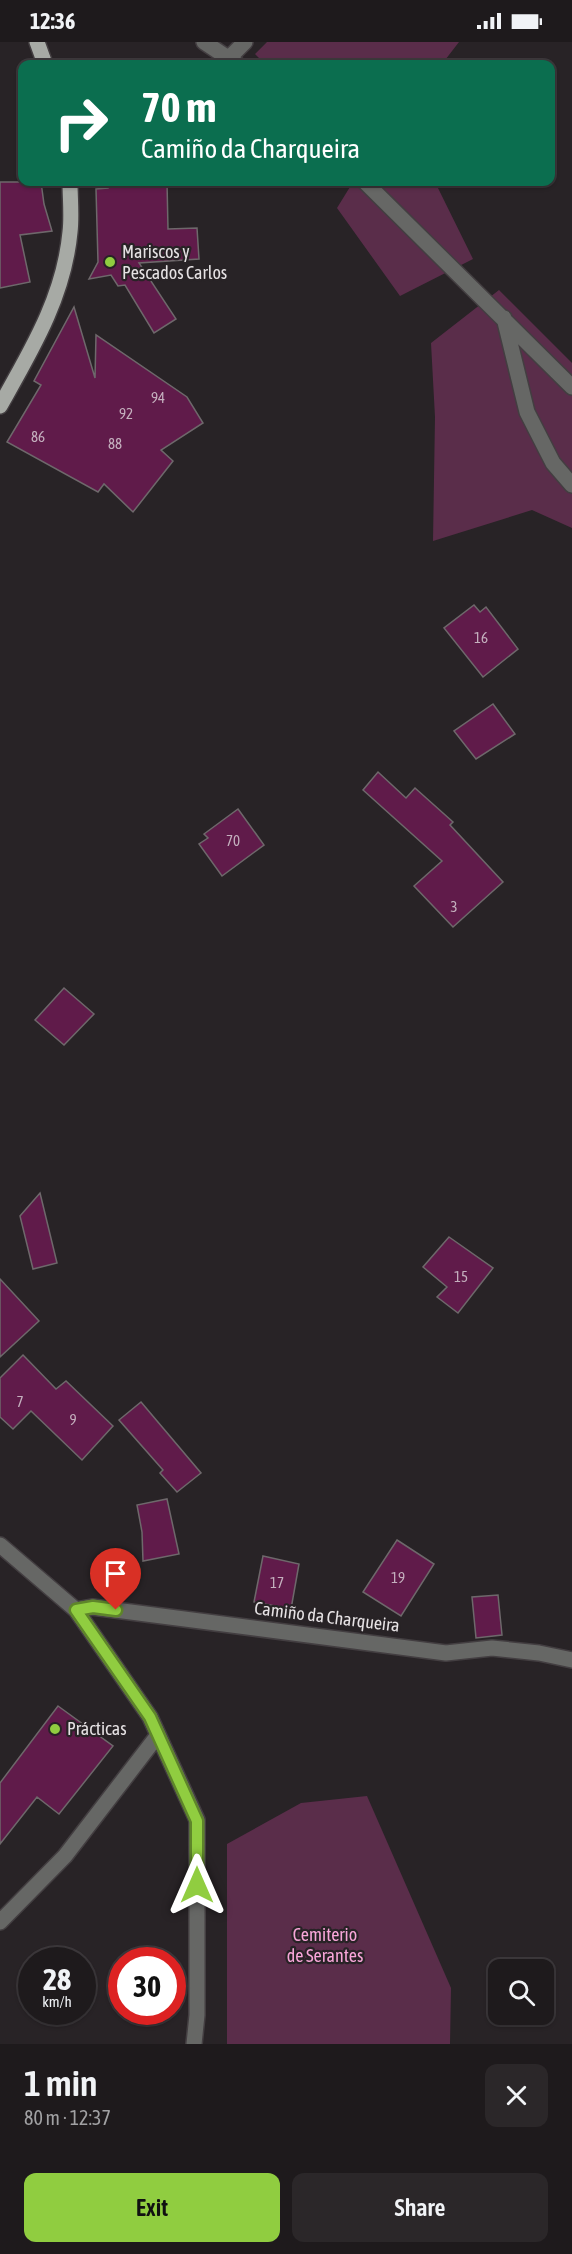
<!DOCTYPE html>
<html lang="en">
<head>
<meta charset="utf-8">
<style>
  body { margin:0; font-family:"Asap Condensed",sans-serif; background:#2b2729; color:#f1f3f6; height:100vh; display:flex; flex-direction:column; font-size:22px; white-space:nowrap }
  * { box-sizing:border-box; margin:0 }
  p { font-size:20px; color:#a1a1a3 }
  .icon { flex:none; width:33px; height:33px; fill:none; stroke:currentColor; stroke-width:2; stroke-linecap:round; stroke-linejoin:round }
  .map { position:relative; height:2002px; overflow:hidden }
  .details { display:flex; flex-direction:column; background:#1e1a1c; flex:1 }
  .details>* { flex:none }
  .hud { position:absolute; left:18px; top:18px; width:537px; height:126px; border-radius:12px; box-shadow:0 2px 4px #0004,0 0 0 2px #3c383b; background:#0b6e4f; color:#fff; overflow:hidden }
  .tools { position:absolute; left:488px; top:1917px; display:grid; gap:12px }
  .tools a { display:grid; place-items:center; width:66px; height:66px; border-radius:12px; background:#1e1a1c; box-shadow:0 2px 4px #0004,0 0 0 2px #3c383b; font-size:30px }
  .speed { position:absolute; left:18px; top:1905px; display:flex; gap:12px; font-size:30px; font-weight:700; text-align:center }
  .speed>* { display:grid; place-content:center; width:78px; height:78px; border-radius:50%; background:#1e1a1c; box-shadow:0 2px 4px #0004,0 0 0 2px #3c383b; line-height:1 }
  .speed small { font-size:15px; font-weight:400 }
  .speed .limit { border:9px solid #d22; background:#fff; color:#111 }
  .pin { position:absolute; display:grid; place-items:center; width:51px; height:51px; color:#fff; margin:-62px -26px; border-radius:50% 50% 50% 0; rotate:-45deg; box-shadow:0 0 6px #0007 }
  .pin .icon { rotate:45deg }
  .me { position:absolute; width:66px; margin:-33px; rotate:0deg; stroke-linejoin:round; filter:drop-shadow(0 0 4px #0008) }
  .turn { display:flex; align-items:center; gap:21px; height:126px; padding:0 24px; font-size:27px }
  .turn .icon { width:78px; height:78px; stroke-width:2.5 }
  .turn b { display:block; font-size:42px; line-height:51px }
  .round { display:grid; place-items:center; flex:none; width:63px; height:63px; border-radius:12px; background:#2b2729 }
  .headline { display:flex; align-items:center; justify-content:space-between; height:102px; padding:0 24px }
  h1 { font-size:36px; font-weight:600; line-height:45px }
  .action { display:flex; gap:12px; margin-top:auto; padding:12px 24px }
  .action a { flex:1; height:69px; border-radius:12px; background:#90cd40; color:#111; font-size:24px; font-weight:600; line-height:69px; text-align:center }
  .action a+a { background:#2b2729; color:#f1f3f6 }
  .status { display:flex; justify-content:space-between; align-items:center; height:42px; padding:0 30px; background:#1e1a1c; direction:ltr }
  .status svg { height:16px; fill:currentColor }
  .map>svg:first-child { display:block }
</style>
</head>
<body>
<div class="status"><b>12:36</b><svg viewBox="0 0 49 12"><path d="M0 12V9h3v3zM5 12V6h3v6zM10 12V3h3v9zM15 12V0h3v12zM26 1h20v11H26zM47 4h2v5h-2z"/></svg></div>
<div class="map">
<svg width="572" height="2002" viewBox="0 0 572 2002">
  <rect width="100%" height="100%" fill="#282326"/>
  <path fill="#5a2d4a" d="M267 0H459L442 22H265L255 12Z
    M353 140H435L473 217 400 254 337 166Z
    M499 248 572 321V486L532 468 433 499 435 375 431 301Z
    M367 1754 451 1946 450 2002H227V1802L301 1761Z"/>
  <path fill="#601b4a" stroke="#6e686b" stroke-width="1.5" d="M0 140H41L44 162 52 189 20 193 30 240 0 246Z
    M108 140H167L168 187 197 186 199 217 139 221 176 277 154 291 125 243 118 244 111 233 89 237 98 220 96 147 108 146Z
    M74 265 95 336 96 293 187 355 203 381 161 408 173 419 133 470 104 442 98 450 7 400 41 343 34 339Z
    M474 563 480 570 486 565 518 607 483 635 444 586Z
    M493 662 515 692 476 717 454 689Z
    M378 730 406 756 415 746 453 780 450 783 503 840 453 885 414 844 442 819 363 748Z
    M238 767 264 803 222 834 199 802 208 796 204 792Z
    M64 946 94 972 64 1003 35 978Z
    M40 1151 57 1221 33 1227 20 1174Z
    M449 1195 493 1226 458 1271 437 1255 447 1245 423 1225Z
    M0 1237 39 1279 0 1315Z
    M23 1313 56 1347 66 1339 113 1384 82 1418 31 1369 13 1387 0 1375V1336Z
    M141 1360 201 1431 177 1450 160 1431 163 1428 119 1378Z
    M167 1457 179 1512 143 1519 142 1490 137 1463Z
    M397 1498 434 1522 401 1574 363 1550Z
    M263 1514 299 1522 291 1567 254 1560Z
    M498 1553 502 1593 476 1596 472 1555Z
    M58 1664 113 1704 59 1772 37 1755 0 1802V1741Z"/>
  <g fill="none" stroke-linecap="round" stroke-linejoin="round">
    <defs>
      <path id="minor" d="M204 0 237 22
        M228 17 245 0
        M365 140 572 345
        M504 276 527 370 553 421 572 443
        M0 1503 76 1568 150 1675 197 1778V1973L194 2002
        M76 1568 92 1565 446 1611 492 1606 539 1611 572 1618
        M0 1880 65 1814 158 1693"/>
      <path id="major" d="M37 0 45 22
        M0 364C31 309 64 255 70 190 72 174 70 156 70 140"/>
    </defs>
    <use href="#minor" stroke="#433e41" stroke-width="18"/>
    <use href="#major" stroke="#433e41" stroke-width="18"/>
    <use href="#minor" stroke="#666765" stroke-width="15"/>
    <use href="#major" stroke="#a7aaa5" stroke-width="15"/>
  </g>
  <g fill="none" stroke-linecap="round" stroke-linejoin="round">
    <defs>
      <path id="route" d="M116 1568 93 1565 76 1568 150 1675 197 1779V1843"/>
    </defs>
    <use href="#route" stroke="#5e852a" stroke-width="15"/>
    <use href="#route" stroke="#90cd40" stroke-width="10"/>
  </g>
  <g fill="#90cd40" stroke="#282326" stroke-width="2">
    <circle cx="110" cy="220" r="6"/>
    <circle cx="55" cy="1687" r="6"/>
  </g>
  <g text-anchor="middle" stroke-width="4.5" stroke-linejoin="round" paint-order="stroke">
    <g font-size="15" fill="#c4b0be">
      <text x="158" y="361">94</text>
      <text x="126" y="377">92</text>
      <text x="38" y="400">86</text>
      <text x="115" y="407">88</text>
      <text x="481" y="601">16</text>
      <text x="233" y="804">70</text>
      <text x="454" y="870">3</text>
      <text x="461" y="1240">15</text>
      <text x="20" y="1365">7</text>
      <text x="73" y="1383">9</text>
      <text x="398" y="1541">19</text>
      <text x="277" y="1546">17</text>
    </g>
    <g font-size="18" fill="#e6e2e4" stroke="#282326" text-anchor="start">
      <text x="122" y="216">Mariscos y<tspan x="122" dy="21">Pescados Carlos</tspan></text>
      <text x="67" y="1693">Prácticas</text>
    </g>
    <g font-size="18" fill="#e6e2e4" stroke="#282326">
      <text transform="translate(327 1575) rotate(7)" y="6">Camiño da Charqueira</text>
    </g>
    <g font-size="18" fill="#f8a6d9" stroke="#282326">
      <text x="325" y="1899">Cemiterio<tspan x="325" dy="21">de Serantes</tspan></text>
    </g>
  </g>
</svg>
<div class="tools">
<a><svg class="icon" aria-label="search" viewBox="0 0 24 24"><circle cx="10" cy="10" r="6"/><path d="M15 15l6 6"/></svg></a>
</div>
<div class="speed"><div>28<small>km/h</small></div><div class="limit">30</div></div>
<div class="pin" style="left:116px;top:1568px;background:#d93025"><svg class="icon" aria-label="arrive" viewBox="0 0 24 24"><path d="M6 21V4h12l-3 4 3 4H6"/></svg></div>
<svg class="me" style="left:197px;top:1843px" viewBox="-20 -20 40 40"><path d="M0-17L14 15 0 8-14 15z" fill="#90cd40" stroke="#fff" stroke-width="4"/></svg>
<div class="hud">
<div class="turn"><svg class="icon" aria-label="right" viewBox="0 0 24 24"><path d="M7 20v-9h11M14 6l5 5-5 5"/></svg><div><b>70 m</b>Camiño da Charqueira</div></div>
</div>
</div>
<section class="details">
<div class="headline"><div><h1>1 min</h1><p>80 m · 12:37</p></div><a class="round"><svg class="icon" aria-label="close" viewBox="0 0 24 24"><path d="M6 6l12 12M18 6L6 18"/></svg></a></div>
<div class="action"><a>Exit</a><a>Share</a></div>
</section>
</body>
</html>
